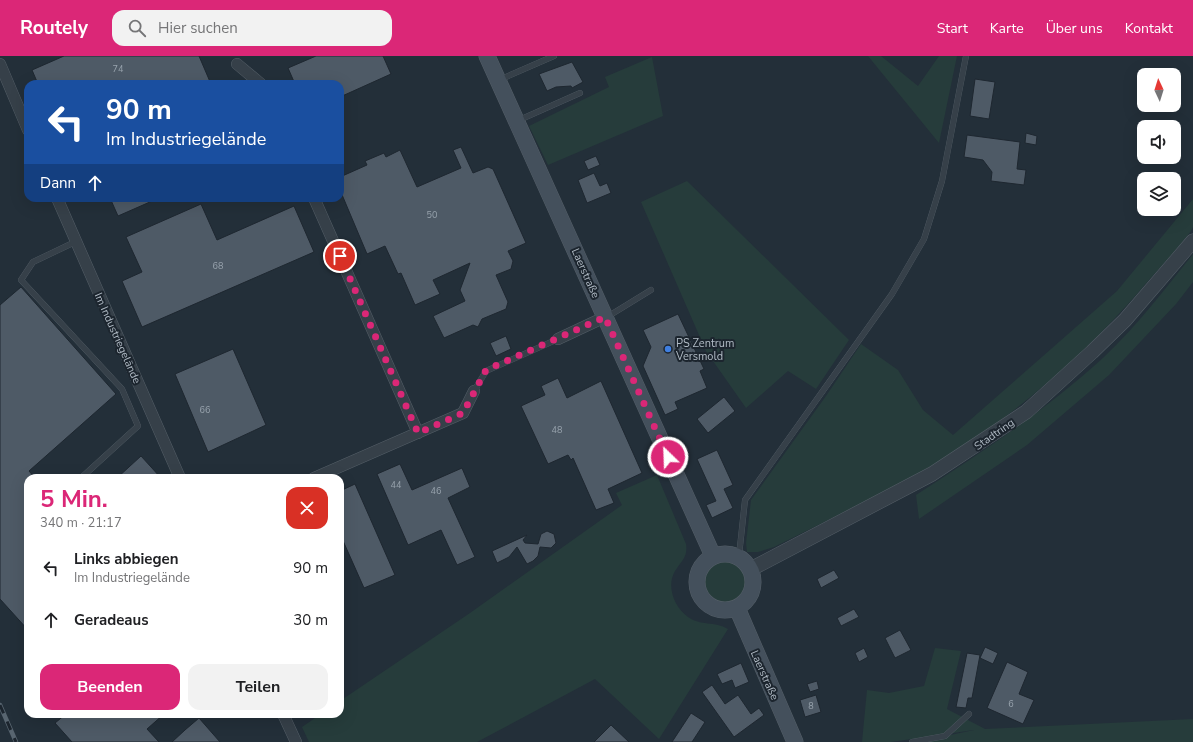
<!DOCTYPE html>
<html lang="de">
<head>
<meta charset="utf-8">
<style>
  body { margin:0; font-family:"Nunito Sans",sans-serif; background:#f2f2f2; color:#202124; height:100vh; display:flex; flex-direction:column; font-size:15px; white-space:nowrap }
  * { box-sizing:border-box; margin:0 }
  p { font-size:13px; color:#757577 }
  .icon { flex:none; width:22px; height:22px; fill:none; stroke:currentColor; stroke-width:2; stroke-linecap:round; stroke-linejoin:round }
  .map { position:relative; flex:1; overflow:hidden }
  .details { position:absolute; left:24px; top:418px; width:320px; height:244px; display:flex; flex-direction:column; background:#fff; border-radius:12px; box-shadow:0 4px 16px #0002 }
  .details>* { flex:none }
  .guide { position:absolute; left:24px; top:24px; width:320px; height:122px; border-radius:12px; box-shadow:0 4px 16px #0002; background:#1a4fa0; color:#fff; overflow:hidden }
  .needle { width:26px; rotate:356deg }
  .controls { position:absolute; left:1137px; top:12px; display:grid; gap:8px }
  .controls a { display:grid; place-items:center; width:44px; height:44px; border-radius:8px; background:#fff; box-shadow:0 4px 16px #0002; font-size:20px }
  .pin { position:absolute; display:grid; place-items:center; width:34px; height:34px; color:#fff; margin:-17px; border:2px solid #fff; border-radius:50%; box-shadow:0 1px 4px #0007 }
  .me { position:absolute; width:44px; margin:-22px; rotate:336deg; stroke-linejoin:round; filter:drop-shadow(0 0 3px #0008) }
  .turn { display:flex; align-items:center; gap:14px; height:84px; padding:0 16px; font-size:18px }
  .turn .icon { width:52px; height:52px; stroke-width:2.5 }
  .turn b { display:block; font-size:28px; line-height:34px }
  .then { display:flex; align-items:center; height:38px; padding:0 16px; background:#0003; gap:8px; font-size:15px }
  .round { display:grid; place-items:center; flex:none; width:42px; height:42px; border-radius:12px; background:#f2f2f2 }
  .head { display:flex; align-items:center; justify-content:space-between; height:68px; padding:0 16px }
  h1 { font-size:24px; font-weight:700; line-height:30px; color:#db2777 }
  .cta { display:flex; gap:8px; margin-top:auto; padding:8px 16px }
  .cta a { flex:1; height:46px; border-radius:12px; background:#db2777; color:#fff; font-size:16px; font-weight:700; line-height:46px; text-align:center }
  .cta a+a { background:#f2f2f2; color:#202124 }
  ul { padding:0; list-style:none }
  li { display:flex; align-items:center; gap:12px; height:52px; padding:0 16px }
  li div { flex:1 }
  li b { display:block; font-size:15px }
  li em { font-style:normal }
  header { display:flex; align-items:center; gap:24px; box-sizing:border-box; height:56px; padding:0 20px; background:#db2777; color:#fff }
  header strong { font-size:19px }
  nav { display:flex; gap:22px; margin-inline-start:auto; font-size:14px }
  .search { width:280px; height:36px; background:#f2f2f2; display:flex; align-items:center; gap:10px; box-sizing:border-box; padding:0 14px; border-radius:12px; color:#757577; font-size:15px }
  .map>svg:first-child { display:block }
</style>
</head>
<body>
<header>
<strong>Routely</strong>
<div class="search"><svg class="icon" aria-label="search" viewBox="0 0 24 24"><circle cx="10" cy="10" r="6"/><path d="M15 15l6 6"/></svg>Hier suchen</div>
<nav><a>Start</a><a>Karte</a><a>Über uns</a><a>Kontakt</a></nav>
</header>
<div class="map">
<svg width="1193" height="686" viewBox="0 0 1193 686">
  <rect width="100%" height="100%" fill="#232f39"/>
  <path fill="#263c3b" d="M868 0H881L918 30 939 0H957L939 87Z
    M652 1 663 60 548 109 529 70 609 31 605 21Z
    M687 125 849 284 816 333 788 315 746 352 706 295 641 146Z
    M1193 143C1193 152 1193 163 1193 171 1191 179 1151 221 1143 231 1093 289 1036 341 973 384 911 426 841 457 774 491L758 496H747L746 487 751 444 826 340 861 288 898 314 923 354 953 379 1117 235Z
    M1193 198V226L1176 248 1109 319 1027 389 919 463 916 439C981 397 1046 354 1104 301 1137 270 1165 233 1193 198Z
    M657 419 686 488C688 501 682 504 675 515 666 530 674 551 688 561 700 570 715 565 728 573L659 683 595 623 477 686H309L302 671 321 658H340V645L470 557 622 449 616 437Z
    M702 527a23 23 0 1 1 46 0a23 23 0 1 1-46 0Z
    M935 592 961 595 947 653 985 673 1193 663V686H917L974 674 891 686H862L867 634 889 637 924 630Z"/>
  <path fill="#4e5a66" stroke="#1e2730" d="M64 0H199L211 28H38L32 14Z
    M316 0H383L391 18 340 41V28H295L288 12Z
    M572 6 583 26 572 32 571 30 556 31 547 35 539 18Z
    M975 23 995 26 989 63 970 60Z
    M1026 77 1037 80 1036 89 1025 87Z
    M967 79 1020 86 1017 113 1026 114 1024 129 991 125 992 116 983 104 964 101Z
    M461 91 473 117 488 111 493 113 526 187 508 195 513 205 511 213 496 219 508 246 506 253 482 263 478 271 473 269 444 282 433 260 465 245 460 234 470 207 433 224 440 238 415 249 401 217 398 218 385 190 367 198 340 134V121L367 109 365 105 384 97 386 101 400 94 417 131 461 112 453 94Z
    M596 100 600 109 588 114 584 105Z
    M594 117 600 130 607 127 611 137 587 147 578 124Z
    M110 142H159L118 160Z
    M201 148 217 184 294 150 314 196 142 271 122 225 142 216 126 181Z
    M21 231 116 338 29 415 35 422H28V574L0 543V249Z
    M678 258 704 313 700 315 707 332 675 346 678 353 665 359 643 310 651 291 643 274Z
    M506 280 511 293 496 300 490 287Z
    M233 293 266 369 208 396 175 318Z
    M558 322 567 342 601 325 642 417 608 433 614 447 596 454 573 402 571 404 568 399 548 408 521 350 545 339 541 330Z
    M724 341 735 355 708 377 697 363Z
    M717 394 733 429 724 433 733 452 712 462 706 449 716 445 697 403Z
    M141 400 161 422H117Z
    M400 408 412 434 462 412 470 431 448 442 475 501 457 509 441 474 408 489 377 418Z
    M355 428 395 519 364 532 340 478V435Z
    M547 475 554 478 556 487 551 492 540 491 538 500 533 505 527 508 517 491 509 501 497 507 492 495 527 479 523 484 525 487 538 488 541 478Z
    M834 514 839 522 821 532 817 523Z
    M854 553 859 561 841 570 837 562Z
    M900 574 911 594 895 602 885 582Z
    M985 591 998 597 993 608 980 602Z
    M864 592 868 601 859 606 855 597Z
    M967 597 980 599 972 642H968L966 652 956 651Z
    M1007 606 1028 616 1019 638 1034 644 1023 668 987 652Z
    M741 607 749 626 735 632 732 624 722 628 717 618Z
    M817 625 819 633 810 636 807 628Z
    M712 629 725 648 738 639 751 658 759 652 764 659 734 681 702 636Z
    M816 639 821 656 805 661 800 644Z
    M691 657 705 666 692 686H672Z
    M66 658H164L147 673 159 686H72L55 667Z
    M199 662 220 686H172L185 674Z
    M611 669 629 686H594Z"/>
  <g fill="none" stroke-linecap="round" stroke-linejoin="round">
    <defs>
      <path id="service" d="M499 24 554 0
        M517 65 580 37
        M75 186 33 206 21 224 122 333 138 370 81 422
        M607 261 651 234
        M474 335 486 315 558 283
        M739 500 745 444 892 238 924 183 942 125 966 0
        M912 686 945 680 969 658"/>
      <path id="minor" d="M0 8 28 74
        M237 8 261 28
        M57 142 180 422
        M314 142 418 377
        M558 283 605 261
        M314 422 463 357 474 335
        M283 658 296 686"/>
      <path id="tertiary" d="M751 513 932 418 1026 356 1092 296 1125 264 1193 185"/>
      <path id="secondary" d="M487 0 713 500
        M697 526a28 28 0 1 1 56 0a28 28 0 1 1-56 0Z
        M737 552 795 686"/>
    </defs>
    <use href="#service" stroke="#545e67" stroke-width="6"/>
    <use href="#minor" stroke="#545e67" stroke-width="12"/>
    <use href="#tertiary" stroke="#545e67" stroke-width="15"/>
    <use href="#secondary" stroke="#545e67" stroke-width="17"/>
    <use href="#service" stroke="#364049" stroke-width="5.5"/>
    <use href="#minor" stroke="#364049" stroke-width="11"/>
    <use href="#tertiary" stroke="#364049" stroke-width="14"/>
    <use href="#secondary" stroke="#44505c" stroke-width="16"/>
    <defs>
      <path id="rail" d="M0 649 16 686"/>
    </defs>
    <use href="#rail" stroke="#586570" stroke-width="4.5"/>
    <use href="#rail" stroke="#1c252e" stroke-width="3" stroke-dasharray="9" stroke-linecap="butt"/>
  </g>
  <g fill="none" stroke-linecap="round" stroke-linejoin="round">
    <path stroke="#db2777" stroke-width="7" stroke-dasharray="0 12.6" d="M340 200 418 377 463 357 486 314 605 261 668 401"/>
  </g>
  <circle fill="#3f7fe0" stroke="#1c252e" stroke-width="1.5" cx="668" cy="293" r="4"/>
  <g text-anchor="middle" stroke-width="4" stroke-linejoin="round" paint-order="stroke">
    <g font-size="9" fill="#98a3ad">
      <text x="118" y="16">74</text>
      <text x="432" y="162">50</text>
      <text x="218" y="213">68</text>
      <text x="205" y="357">66</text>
      <text x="557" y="377">48</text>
      <text x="396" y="432">44</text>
      <text x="436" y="438">46</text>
      <text x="1011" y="651">6</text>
      <text x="811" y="653">8</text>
    </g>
    <g font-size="11" fill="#b1bbc5" stroke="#1c252e">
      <text transform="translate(586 217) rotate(66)" y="4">Laerstraße</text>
      <text transform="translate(118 282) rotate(66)" y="4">Im Industriegelände</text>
      <text transform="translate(994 378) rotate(-35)" y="4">Stadtring</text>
      <text transform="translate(765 619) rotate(66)" y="4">Laerstraße</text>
    </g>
    <g font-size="11" fill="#b1bbc5" stroke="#1c252e" text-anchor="start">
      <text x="676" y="291">PS Zentrum<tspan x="676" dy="13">Versmold</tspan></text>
    </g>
  </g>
</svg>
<div class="controls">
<a><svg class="needle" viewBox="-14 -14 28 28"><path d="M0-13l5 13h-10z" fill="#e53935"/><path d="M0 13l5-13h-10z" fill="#757577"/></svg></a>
<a><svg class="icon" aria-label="sound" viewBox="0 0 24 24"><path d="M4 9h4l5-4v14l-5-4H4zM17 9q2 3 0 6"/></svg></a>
<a><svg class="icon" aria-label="layers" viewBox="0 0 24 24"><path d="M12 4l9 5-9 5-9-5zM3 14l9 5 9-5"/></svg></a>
</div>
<div class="pin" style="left:340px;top:200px;background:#d93025"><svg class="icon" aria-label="arrive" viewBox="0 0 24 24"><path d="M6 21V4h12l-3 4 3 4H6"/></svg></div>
<svg class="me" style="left:668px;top:401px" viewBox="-20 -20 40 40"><circle r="17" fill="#db2777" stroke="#fff" stroke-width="3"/><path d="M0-11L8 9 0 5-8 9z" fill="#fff"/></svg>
<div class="guide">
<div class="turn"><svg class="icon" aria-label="left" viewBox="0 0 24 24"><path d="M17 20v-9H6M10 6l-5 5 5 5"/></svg><div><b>90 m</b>Im Industriegelände</div></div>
<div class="then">Dann<svg class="icon" aria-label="ahead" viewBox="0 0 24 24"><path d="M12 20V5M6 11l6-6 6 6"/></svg></div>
</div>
<section class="details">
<div class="head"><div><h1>5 Min.</h1><p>340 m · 21:17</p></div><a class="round" style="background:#d93025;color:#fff"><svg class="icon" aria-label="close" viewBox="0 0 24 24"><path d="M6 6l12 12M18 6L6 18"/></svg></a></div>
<ul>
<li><svg class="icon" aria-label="left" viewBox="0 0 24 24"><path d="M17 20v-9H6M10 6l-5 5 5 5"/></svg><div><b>Links abbiegen</b><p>Im Industriegelände</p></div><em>90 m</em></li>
<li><svg class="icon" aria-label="ahead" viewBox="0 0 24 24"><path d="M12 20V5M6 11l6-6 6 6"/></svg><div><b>Geradeaus</b></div><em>30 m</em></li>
</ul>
<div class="cta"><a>Beenden</a><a>Teilen</a></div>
</section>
</div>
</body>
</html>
